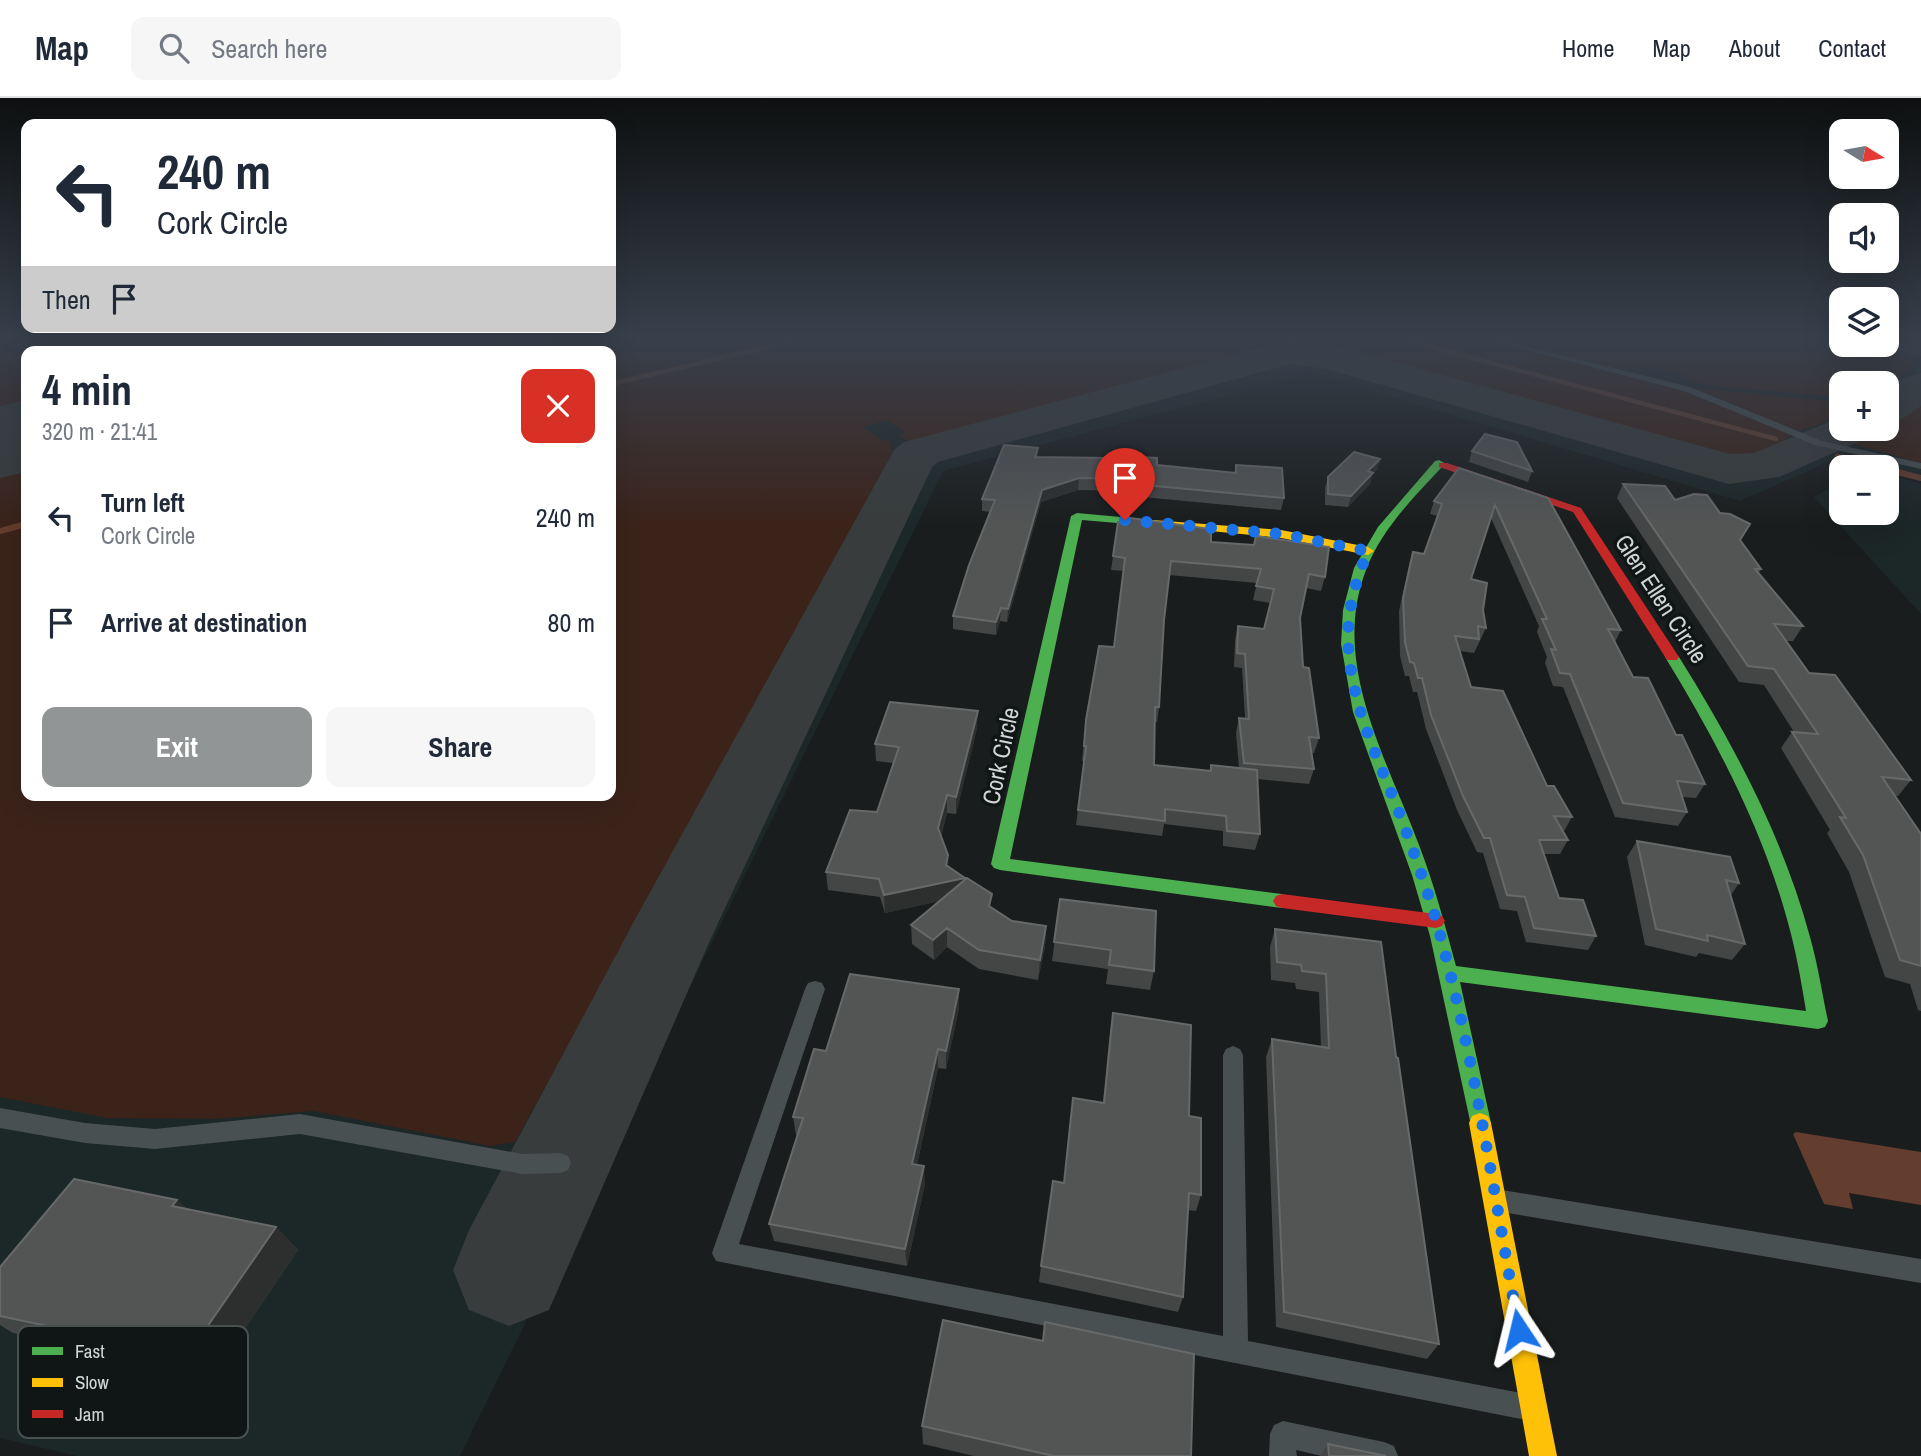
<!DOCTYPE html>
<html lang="en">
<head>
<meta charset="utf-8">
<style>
  body { margin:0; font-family:"Archivo Narrow",sans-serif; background:#f6f6f7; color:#1f2937; height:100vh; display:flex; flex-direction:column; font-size:26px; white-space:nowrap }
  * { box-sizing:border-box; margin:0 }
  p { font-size:23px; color:#747a83 }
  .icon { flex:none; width:38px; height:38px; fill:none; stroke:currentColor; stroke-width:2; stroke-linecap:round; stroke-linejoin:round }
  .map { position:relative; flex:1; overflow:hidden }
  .side { position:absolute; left:21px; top:248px; width:595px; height:455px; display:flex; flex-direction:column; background:#fff; border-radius:14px; box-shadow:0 7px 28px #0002 }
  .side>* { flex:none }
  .banner { position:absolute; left:21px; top:21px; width:595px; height:214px; border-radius:14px; box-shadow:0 7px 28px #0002; background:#fff; color:#1f2937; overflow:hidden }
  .needle { width:46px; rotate:101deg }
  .controls { position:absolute; left:1829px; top:21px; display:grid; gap:14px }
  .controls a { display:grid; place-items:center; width:70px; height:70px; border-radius:14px; background:#fff; box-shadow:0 7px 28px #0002; font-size:35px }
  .pin { position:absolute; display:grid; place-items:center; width:60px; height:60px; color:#fff; margin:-72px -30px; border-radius:50% 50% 50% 0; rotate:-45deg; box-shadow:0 0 7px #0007 }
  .pin .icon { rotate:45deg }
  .me { position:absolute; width:77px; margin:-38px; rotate:350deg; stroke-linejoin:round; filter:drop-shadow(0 0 5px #0008) }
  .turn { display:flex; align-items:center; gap:24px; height:147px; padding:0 21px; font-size:32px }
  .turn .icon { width:91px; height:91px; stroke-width:2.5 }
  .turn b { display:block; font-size:49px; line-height:60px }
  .then { display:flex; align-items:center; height:66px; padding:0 21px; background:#0003; gap:14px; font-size:26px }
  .round { display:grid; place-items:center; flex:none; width:74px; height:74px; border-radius:14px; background:#f6f6f7 }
  .summary { display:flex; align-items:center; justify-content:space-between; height:119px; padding:0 21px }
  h1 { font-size:42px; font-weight:700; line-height:52px }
  .action { display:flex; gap:14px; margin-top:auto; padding:14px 21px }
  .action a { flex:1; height:80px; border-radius:14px; background:#929595; color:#fff; font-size:28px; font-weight:700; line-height:80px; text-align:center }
  .action a+a { background:#f6f6f7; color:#1f2937 }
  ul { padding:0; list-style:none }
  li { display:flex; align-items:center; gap:21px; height:105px; padding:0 21px }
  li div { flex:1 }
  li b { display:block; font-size:26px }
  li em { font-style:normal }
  header { display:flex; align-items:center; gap:42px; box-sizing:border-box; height:98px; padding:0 35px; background:#fff; border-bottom:2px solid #e0e1e3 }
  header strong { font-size:33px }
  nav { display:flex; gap:38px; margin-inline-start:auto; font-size:24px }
  .search { width:490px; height:63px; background:#f6f6f7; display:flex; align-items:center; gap:18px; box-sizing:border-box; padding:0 24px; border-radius:14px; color:#747a83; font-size:26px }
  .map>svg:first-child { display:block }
</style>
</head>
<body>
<header>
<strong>Map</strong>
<div class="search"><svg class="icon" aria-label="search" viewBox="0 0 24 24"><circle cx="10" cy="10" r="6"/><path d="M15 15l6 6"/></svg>Search here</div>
<nav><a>Home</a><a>Map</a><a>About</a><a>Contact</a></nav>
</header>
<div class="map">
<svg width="1921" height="1358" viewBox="0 0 1921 1358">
  <rect width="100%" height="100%" fill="#1a1d1d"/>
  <path fill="#1c2728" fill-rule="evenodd" d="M0 238H1841V247H1886L1887 238H1921V382L1887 373 1886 369H1873L1837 360 1740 403 1312 275 943 373 460 1358H77L0 1340ZM26 254H611V698H26ZM1841 285H1886V331H1841Z
    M1887 376 1921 386V516L1814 399 1841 384V415H1886Z"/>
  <path fill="#3b231a" d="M0 238H269L280 254H26V321L0 326Z
    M292 238H434L355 254H304Z
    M579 238H1281L1249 255 912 346 899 337 905 334 887 322 863 329 883 342 890 343 893 354 515 1044 490 1048 314 1013 214 1021 107 1020 0 999V363L26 357V698H611V254H505Z
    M1296 238H1468L1683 293 1791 337C1767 355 1741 364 1711 359L1346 256C1326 240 1321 239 1296 238Z
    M1483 238H1807L1898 258 1908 262 1912 270 1887 288 1867 282 1841 285V299L1723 289 1695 285 1677 274 1653 269 1618 272Z
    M1695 290 1841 304V319L1798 333Z
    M1921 306V365L1845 344 1872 331H1886L1887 323Z"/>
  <path fill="#633d2e" d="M1796 1034 1921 1054V1107L1849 1095 1853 1111 1824 1106 1793 1036Z"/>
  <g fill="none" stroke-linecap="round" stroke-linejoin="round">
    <path stroke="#633d2e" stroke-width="4.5" d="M1390 238 1776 341
      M611 286 814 238
      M1837 358 1881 369"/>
    <path stroke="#633d2e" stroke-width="6" d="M1886 371 1921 380
      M0 433 26 426"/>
    <path fill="#383c3c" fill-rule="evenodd" d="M1886 238H1921V258L1878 247H1886Z
      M1289 242 1344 250 1730 356 1754 355 1841 319V331H1872L1865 341 1779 379 1729 386 1327 271 1290 266 938 364 932 369 711 840 549 1212 509 1228 469 1212 453 1172 469 1132 638 816 894 352 904 344Z
      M1921 275V308L1902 321 1886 324V291L1906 279Z"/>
    <path fill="#383c3c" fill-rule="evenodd" d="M390 238H556L546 254H379Z
      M26 302V374L0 380V308Z"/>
    <path fill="#485051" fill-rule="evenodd" d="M1472 238H1485L1690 289 1822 343 1921 365V371L1815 347 1684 293Z
      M815 883 822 885 825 891 739 1146 1223 1238V957L1226 951 1233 948 1240 951 1243 957 1248 1243 1521 1295 1530 1299 1534 1308 1530 1317 1521 1321 716 1163 712 1155 805 891 808 885Z
      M0 1010 85 1025 155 1031 300 1016 523 1056 560 1055 568 1058 571 1065 568 1072 560 1075 523 1076 300 1036 155 1051 85 1045 0 1030Z
      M1502 1092 1921 1161V1185L1502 1114 1494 1111 1491 1103 1494 1095Z
      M1283 1323 1384 1344 1394 1348 1398 1358H1322L1296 1352 1297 1358H1269L1270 1336 1274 1327Z"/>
    <path fill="#4caf50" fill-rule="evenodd" d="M1439 362 1448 367 1441 370C1413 400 1381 432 1366 472 1330 565 1387 661 1419 747 1434 786 1445 827 1456 868L1806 913C1802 889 1798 864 1792 840 1767 739 1719 647 1665 559L1672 555 1679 559C1734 647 1783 739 1810 839 1818 867 1822 895 1828 923L1825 929 1818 931 1460 884 1491 1025 1488 1032 1480 1035 1472 1032 1430 838 1412 777 1353 614 1341 546 1343 512 1354 470 1378 429 1435 363Z
      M1077 415 1153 422 1159 425 1153 428 1082 422 1010 761 1282 796 1288 798 1291 803 1288 808 1282 810 1000 772 994 770 991 766 1071 418Z"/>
    <path fill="#ffc107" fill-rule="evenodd" d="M1153 422 1281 432 1368 449 1374 453 1368 457 1281 440 1149 427 1147 425Z
      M1480 1015 1488 1018 1491 1025 1557 1358H1529L1469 1025 1472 1018Z"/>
    <path fill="#c62828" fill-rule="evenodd" d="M1439 365H1447L1581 410 1679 559 1677 562H1667L1573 414 1439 369Z
      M1282 796 1436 816 1442 818 1445 823 1442 828 1436 830 1282 810 1276 808 1273 803 1276 798Z"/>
  </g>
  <path fill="#444646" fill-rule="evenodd" d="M1038 350 1037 359 1157 367 1234 375 1236 367 1284 400 1281 412 1132 398 1133 393 1078 392 1041 404 1007 524 1000 523 996 537 953 531V518L991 414 982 413V401Z
    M1472 353 1532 373 1528 384 1469 364Z
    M1380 361 1377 372 1372 376 1370 386 1348 409 1325 407V390L1328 379Z
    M1459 370 1621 532 1615 544 1633 579 1676 637 1705 686 1696 700 1682 699 1687 714 1678 728 1615 719 1563 589 1553 588 1545 565 1547 559 1537 534 1539 528 1491 420 1471 481 1483 512 1486 530 1474 555 1460 553 1471 589 1572 719 1564 733H1562L1568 742 1560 756H1544L1559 800 1596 838 1588 852 1526 844 1517 813 1500 811 1483 755 1477 754 1457 712 1426 631 1417 594H1413L1409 578H1405L1400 558 1399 513 1409 467 1413 454 1424 456 1438 418 1430 416 1434 403Z
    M1623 386 1675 402 1740 443 1761 471 1759 475 1803 528 1793 543H1786L1809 575 1911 682 1898 698H1895L1921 736V913L1918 912 1910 886 1885 879 1849 774 1827 735 1830 732 1781 650 1792 634H1794L1764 587 1739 584 1617 400Z
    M1118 424 1211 444 1325 479 1321 493 1306 490 1300 520 1303 569 1319 640 1314 655H1311L1314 671 1309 686 1257 681 1260 736 1255 752 1223 748V733L1164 726 1162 738 1076 727 1084 663H1082L1086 622 1114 549 1124 473 1111 472ZM1169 477 1257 485 1253 502 1270 505 1264 531 1238 528 1235 542 1234 569 1242 570 1245 620H1239L1236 635 1239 670 1211 667 1209 673 1154 667 1155 624H1157L1159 609 1164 522Z
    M977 630 956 716 947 715 941 738 949 769 965 780V781L991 809 1012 823 1046 828 1045 848 1038 882 979 871 947 849 934 862 912 846 911 827 939 803 885 815 880 799 828 792 826 774 877 714 893 665 876 663 875 646Z
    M1637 743 1739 785 1731 797 1745 846 1732 862 1699 855 1696 859 1645 847 1627 759Z
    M1060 801 1154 873 1150 892 1106 886 1108 871 1052 863Z
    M1275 831 1381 844 1396 959 1439 1246 1427 1261 1276 1229 1266 959 1272 941 1321 949 1319 894 1296 891 1295 885 1271 882 1270 849Z
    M959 891V910L946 971 938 970 917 1067 925 1086 907 1168 774 1143 769 1126 798 1037H796L793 1019 826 953Z
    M1113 915 1189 1018 1201 1097 1196 1113 1188 1112 1183 1199 1178 1214 1039 1184 1041 1168 1064 1085 1073 1000 1103 1005 1110 933Z
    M177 1102 187 1111 276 1129 298 1152 213 1278 13 1235 0 1227V1169Z
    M922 1328 1191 1358H974L923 1346Z
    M1328 1346 1386 1358H1320Z"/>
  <path fill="#2d2f2f" d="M1380 361 1377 372 1372 376 1370 386 1348 409 1351 398 1368 373Z
    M1079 380 1078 392 1041 404 1007 524 1008 511 1042 392Z
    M1001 510 1000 523 996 537V524Z
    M978 613 977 630 956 716V699Z
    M947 697V715L938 748V730Z
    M948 757 949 775 965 780V798L885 815 884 797 946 767Z
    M1046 828 1045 848 1038 882 1040 862Z
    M947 830V849L934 862 933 842Z
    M959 891V910L946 971V953Z
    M938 951V970L913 1084 912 1066Z
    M924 1068 925 1086 907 1168 905 1151Z
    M177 1102 201 1124 172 1108Z
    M276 1129 298 1152 213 1278 187 1258Z"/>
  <path fill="#535555" stroke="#676969" stroke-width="2" d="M1485 336 1517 344 1532 373 1472 353Z
    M1004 347 1038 350 1035 359 1109 360V357L1157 360V367L1236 375V367L1282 370 1284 400 1134 386V381L1079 380 1042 392 1008 511 1001 510 996 524 953 518 969 467 995 402 982 401Z
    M1354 354 1380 361 1368 373 1373 375 1351 398 1328 396V379Z
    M1459 370 1548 400 1621 532 1608 531 1633 579 1648 580 1676 637H1682L1705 686 1677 683 1687 714 1623 705 1570 576 1560 575 1551 551 1556 552 1542 521H1547L1495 407 1471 481 1487 485 1483 512 1486 530 1478 528 1479 541 1455 538 1471 589 1503 593 1547 688H1554L1572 719 1554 718 1568 742H1539L1559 800 1583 802 1596 838 1534 830 1525 799 1507 797 1490 740H1484L1463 698 1431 617 1422 580H1418L1414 565 1410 564 1405 544 1403 500 1413 454 1424 456 1442 406 1434 403Z
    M1623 386 1665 388 1675 402 1694 396 1707 397 1720 415 1730 416 1750 426 1740 442 1761 471H1755L1803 528 1774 526 1809 575 1835 577 1911 682 1882 679 1921 736V868L1900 862 1863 757 1840 719 1846 720 1792 634 1818 636 1774 571 1748 568Z
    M1130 420 1211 431V444L1254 447 1256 438 1329 449 1325 479 1309 476 1300 520 1303 569 1309 570 1319 640 1309 639 1314 671 1244 665 1239 620 1249 621 1245 556 1237 555 1238 528 1264 531 1274 491 1256 488 1261 471 1171 463 1164 522 1159 609H1155L1154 667 1211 673V667L1257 672 1260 736 1227 733 1226 718 1165 711V723L1078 712 1086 648H1084L1086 622 1099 548 1114 549 1125 460 1113 458 1118 424 1129 425Z
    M890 604 978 613 956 699 947 697 938 730 948 757 946 767 965 780 884 797 879 781 826 774 850 712 877 714 899 649 875 646Z
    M1637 743 1730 759 1739 785 1726 782 1745 846 1707 837 1708 843 1656 831Z
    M967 780 992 796 989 808 1012 823 1046 828 1040 862 979 852 947 830 933 842 911 827Z
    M1060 801 1156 813 1154 873 1109 867 1111 852 1054 844Z
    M1275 831 1381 844 1396 959 1398 960 1439 1246 1284 1214 1272 941 1329 950 1326 876 1302 873 1301 867 1277 864Z
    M850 876 959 891 946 953 938 951 912 1066 924 1068 905 1151 769 1126 803 1020 793 1019 814 951 826 953Z
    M1113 915 1191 927 1189 1018 1201 1020V1097L1189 1095 1183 1199 1041 1168 1053 1083 1064 1085 1073 1000 1104 1005Z
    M74 1081 177 1102 172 1108 276 1129 187 1258 0 1218V1169Z
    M943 1222 1043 1243 1045 1224 1194 1256 1191 1358H1054L922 1328Z
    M1328 1346 1386 1358H1329Z"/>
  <linearGradient id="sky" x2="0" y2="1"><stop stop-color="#0e1010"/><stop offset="0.56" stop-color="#38404c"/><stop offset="1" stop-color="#38404c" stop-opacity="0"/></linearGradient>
  <rect width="1921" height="428" fill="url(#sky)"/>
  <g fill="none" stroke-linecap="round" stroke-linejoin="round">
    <path stroke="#1a73e8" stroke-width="12" stroke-dasharray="0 21.6" d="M1125 422 1281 436 1368 453C1354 486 1345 520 1349 556 1354 615 1381 667 1402 722 1414 755 1426 788 1436 822 1474 956 1494 1096 1519 1232"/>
  </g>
  <g text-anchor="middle" stroke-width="7" stroke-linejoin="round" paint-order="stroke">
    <g font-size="24" fill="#d2d5d5" stroke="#101515">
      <text transform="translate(1661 501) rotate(57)" y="8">Glen Ellen Circle</text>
      <text transform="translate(1001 658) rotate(-78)" y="8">Cork Circle</text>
    </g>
  </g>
  <rect x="18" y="1228" width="230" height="112" rx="10" fill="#101515" stroke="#4a4f4f" stroke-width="2"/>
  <rect x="32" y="1249" width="31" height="8" fill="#4caf50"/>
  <rect x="32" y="1280" width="31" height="9" fill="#ffc107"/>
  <rect x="32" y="1312" width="31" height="8" fill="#c62828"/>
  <g font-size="19" fill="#d2d5d5">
    <text x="75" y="1260">Fast</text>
    <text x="75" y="1291">Slow</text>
    <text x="75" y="1323">Jam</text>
  </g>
</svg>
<div class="controls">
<a><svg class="needle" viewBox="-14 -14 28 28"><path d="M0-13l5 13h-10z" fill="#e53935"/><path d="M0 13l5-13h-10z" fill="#747a83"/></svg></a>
<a><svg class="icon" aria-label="sound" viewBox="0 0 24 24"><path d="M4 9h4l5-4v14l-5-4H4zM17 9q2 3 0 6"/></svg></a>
<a><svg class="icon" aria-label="layers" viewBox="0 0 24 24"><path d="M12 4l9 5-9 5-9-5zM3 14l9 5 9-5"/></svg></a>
<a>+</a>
<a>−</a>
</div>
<div class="pin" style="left:1125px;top:422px;background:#d93025"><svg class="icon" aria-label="arrive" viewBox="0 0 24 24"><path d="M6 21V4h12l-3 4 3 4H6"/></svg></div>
<svg class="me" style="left:1519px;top:1232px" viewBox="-20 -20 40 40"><path d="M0-17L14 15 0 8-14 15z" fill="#1a73e8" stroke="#fff" stroke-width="4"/></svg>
<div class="banner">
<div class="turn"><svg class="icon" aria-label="left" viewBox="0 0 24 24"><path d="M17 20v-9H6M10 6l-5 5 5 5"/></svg><div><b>240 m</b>Cork Circle</div></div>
<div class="then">Then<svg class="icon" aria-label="arrive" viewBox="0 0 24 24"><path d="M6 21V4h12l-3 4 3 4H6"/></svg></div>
</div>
<section class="side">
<div class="summary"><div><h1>4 min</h1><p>320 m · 21:41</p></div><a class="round" style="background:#d93025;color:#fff"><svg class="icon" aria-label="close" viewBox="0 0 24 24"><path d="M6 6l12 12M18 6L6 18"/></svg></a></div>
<ul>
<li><svg class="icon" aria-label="left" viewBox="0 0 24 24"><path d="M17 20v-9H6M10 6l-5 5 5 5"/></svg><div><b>Turn left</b><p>Cork Circle</p></div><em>240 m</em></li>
<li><svg class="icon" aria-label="arrive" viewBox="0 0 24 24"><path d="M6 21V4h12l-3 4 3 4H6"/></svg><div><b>Arrive at destination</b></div><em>80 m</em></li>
</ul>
<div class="action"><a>Exit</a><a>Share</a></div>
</section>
</div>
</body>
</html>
